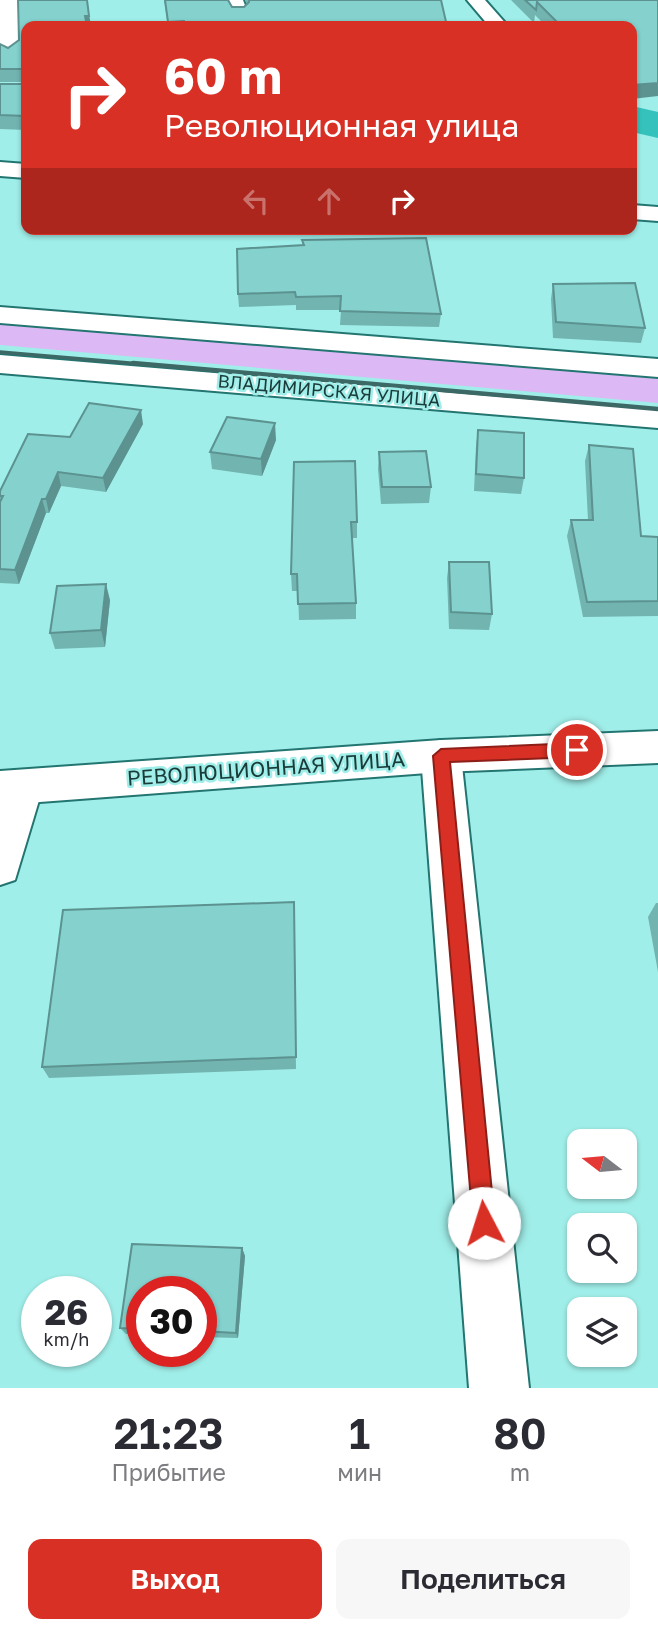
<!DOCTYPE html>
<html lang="ru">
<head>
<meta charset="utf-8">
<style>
  body { margin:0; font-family:"Golos Text",sans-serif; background:#f7f7f7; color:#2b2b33; height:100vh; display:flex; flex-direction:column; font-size:26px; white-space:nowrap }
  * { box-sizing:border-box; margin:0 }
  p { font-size:23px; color:#7c7c81 }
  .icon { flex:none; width:38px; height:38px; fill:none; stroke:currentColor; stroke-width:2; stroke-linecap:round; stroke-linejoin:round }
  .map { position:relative; height:1388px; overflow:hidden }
  .drawer { display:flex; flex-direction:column; background:#fff; flex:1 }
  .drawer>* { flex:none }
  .guide { position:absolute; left:21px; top:21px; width:616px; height:214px; border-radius:14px; box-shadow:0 2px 5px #0004; background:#d93025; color:#fff; overflow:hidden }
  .needle { width:46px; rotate:286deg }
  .tools { position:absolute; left:567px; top:1129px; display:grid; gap:14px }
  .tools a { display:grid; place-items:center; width:70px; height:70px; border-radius:14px; background:#fff; box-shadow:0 2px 5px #0004; font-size:35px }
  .speed { position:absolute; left:21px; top:1276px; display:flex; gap:14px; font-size:35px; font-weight:700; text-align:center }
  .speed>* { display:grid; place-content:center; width:91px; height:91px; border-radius:50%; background:#fff; box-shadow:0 2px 5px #0004; line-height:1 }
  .speed small { font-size:18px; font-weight:400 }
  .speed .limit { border:10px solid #d22; background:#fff; color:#111 }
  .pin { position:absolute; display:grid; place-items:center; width:60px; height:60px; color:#fff; margin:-30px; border:4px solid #fff; border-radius:50%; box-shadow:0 2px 7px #0007 }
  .me { position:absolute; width:77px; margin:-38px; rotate:355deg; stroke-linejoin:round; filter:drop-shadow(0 0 5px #0008) }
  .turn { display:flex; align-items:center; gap:24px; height:147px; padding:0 28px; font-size:32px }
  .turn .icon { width:91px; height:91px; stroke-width:2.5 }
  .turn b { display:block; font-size:49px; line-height:60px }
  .lanes { display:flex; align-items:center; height:66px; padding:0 28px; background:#0003; justify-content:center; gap:35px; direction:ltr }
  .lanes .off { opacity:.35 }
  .eta { display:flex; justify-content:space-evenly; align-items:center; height:119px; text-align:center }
  .eta b { font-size:42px; font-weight:600; line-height:49px }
  .button { display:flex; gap:14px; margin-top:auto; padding:14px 28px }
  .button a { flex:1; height:80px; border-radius:14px; background:#d93025; color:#fff; font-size:28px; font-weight:600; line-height:80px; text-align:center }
  .button a+a { background:#f7f7f7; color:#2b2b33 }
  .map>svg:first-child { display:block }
</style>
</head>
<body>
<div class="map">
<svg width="658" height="1388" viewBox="0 0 658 1388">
  <rect width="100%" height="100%" fill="#a0eee9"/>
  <path fill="#dcb9f4" d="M0 321 658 374V403L0 345Z"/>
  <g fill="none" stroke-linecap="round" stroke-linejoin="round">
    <path fill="#35c2bc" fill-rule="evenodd" d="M632 106 658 112V138L632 132Z"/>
    <defs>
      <path id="minor" d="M0 0H18L19 53 9 59 0 54Z
        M225 0H243L248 13 245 17H233Z
        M467 0H485L508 26H489Z
        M0 162 26 164V178L0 176Z
        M632 205 658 207V221L632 219Z
        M0 307 658 359V377L0 323Z
        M0 355 658 410V428L0 373Z
        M441 740 455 744 461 756 529 1388H469L421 756 427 744Z
        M22 770 37 775 43 787 15 880 0 885V792L7 775Z"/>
      <path id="tertiary" d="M658 731V763L441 772 0 805V771L441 740Z"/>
    </defs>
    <use href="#minor" stroke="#237571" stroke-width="4"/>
    <use href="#tertiary" stroke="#237571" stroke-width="4"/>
    <use href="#minor" fill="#fff" fill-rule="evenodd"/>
    <use href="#tertiary" fill="#fff" fill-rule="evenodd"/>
    <path stroke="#3c6865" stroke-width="3.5" d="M0 352 153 365"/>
    <path stroke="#3c6865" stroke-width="4.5" d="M133 363 658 409"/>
  </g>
  <path fill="#72b4b0" d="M18 0H87L91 26H26V130L0 129V84H25V82H0V44L8 48 19 40Z
    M164 0H228L232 7H244L247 5 245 0H441L447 26H168Z
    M511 0H658L632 26H546L535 15 534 23Z
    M302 240 441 314 439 327 340 325 341 310H296V305L239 307 238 294 302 245Z
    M553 284 645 328 641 343 553 338 551 299Z
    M143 424 106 492 61 486 49 513H46L19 584 0 583V491L70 437Z
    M478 430 524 478 521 494 474 491 476 446Z
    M276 440 262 476 212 469 210 452Z
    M589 445 641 536 658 537V616L583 617 567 536 571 520H588L585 461Z
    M379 452 431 487 429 503 381 504 378 469Z
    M294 462 357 522V538H352L356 603V619L299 620 298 591H292L291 574Z
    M449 562 492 614 489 630 449 629 447 578Z
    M110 600 105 647 55 649 50 633Z
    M294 902 296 1069 49 1078 42 1067Z
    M656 903H658V972L648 917Z
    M132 1244 242 1248 245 1256 238 1338 201 1337V1292H142V1334H126L120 1328Z"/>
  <path fill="#5c9290" d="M85 16H89L91 26H87Z
    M658 83V96L632 99V85Z
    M141 410 143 424 106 492 103 478Z
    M275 423 276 440 262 476 261 459Z
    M58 472 61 486 49 513 46 499Z
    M42 499 46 513 19 584 15 570Z
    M106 584 110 600 105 647 101 630Z
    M242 1248 245 1256 238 1338 236 1333Z"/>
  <path fill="#84d1cd" stroke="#5c9290" stroke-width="2" d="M18 0H87L89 16H85L87 26H26V116L0 115V84H25V69H0V44L8 48 19 40Z
    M165 0H228L232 7H244L249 2V0H441L447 26H185L184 21 168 22Z
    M525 0H658V83L632 85V26H561L537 2 536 10Z
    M426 238 441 314 340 311 341 296 296 297 295 292 238 294 237 249 304 245 302 240Z
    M635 283 645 328 556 322 553 284Z
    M89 403 141 410 103 478 58 472 46 499H42L15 570 0 569V502L3 496H0V491L28 434 70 437Z
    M227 417 275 423 261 459 210 452Z
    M478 430 524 433V478L476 474Z
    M589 445 633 449 641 536 658 537V601L587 602 571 520H593Z
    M426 451 431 487H382L379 452Z
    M355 461 357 522H351L356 603 298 604 297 574H291L294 462Z
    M449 562H489L492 614 451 612Z
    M106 584 101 630 50 633 57 586Z
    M294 902 296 1057 42 1067 63 910Z
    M132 1244 242 1248 236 1333 201 1331V1292H142V1329L120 1328Z"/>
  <path fill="#d93025" stroke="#8d1f18" stroke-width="2" d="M577 743 585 750 577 757 450 762 495 1223 492 1231 484 1234 476 1231 473 1223 433 756 441 749Z"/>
  <g text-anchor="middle" stroke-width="5" stroke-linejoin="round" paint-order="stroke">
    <g font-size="18" fill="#1b3b39" stroke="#a0eee9">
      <text transform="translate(329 391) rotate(5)" y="6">ВЛАДИМИРСКАЯ УЛИЦА</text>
    </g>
    <g font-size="21" fill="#1b3b39" stroke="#a0eee9">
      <text transform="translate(266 769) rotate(-4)" y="7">РЕВОЛЮЦИОННАЯ УЛИЦА</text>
    </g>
  </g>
</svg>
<div class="tools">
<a><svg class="needle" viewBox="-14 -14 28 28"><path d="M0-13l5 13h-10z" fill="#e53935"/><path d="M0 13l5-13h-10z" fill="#7c7c81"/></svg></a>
<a><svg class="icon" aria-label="search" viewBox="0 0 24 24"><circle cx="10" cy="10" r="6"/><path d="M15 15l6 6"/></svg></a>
<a><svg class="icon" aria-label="layers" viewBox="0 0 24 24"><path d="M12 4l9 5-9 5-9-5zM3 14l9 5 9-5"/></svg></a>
</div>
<div class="speed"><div>26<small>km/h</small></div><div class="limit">30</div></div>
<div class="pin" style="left:577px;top:750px;background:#d93025"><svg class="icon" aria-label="arrive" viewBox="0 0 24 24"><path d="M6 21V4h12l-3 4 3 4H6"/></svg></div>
<svg class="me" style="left:484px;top:1223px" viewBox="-20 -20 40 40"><circle r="19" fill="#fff"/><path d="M0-13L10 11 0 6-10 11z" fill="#d93025"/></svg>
<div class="guide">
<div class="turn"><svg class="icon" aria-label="right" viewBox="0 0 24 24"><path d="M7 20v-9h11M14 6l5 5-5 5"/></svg><div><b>60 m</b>Революционная улица</div></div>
<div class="lanes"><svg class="icon off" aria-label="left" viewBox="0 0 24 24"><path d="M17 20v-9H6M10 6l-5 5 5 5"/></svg><svg class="icon off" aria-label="ahead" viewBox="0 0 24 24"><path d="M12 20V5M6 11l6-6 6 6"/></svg><svg class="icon" aria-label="right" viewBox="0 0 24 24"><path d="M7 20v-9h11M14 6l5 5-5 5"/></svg></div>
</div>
</div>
<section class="drawer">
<div class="eta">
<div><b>21:23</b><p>Прибытие</p></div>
<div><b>1</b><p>мин</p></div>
<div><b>80</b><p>m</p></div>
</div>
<div class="button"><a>Выход</a><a>Поделиться</a></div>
</section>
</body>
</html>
